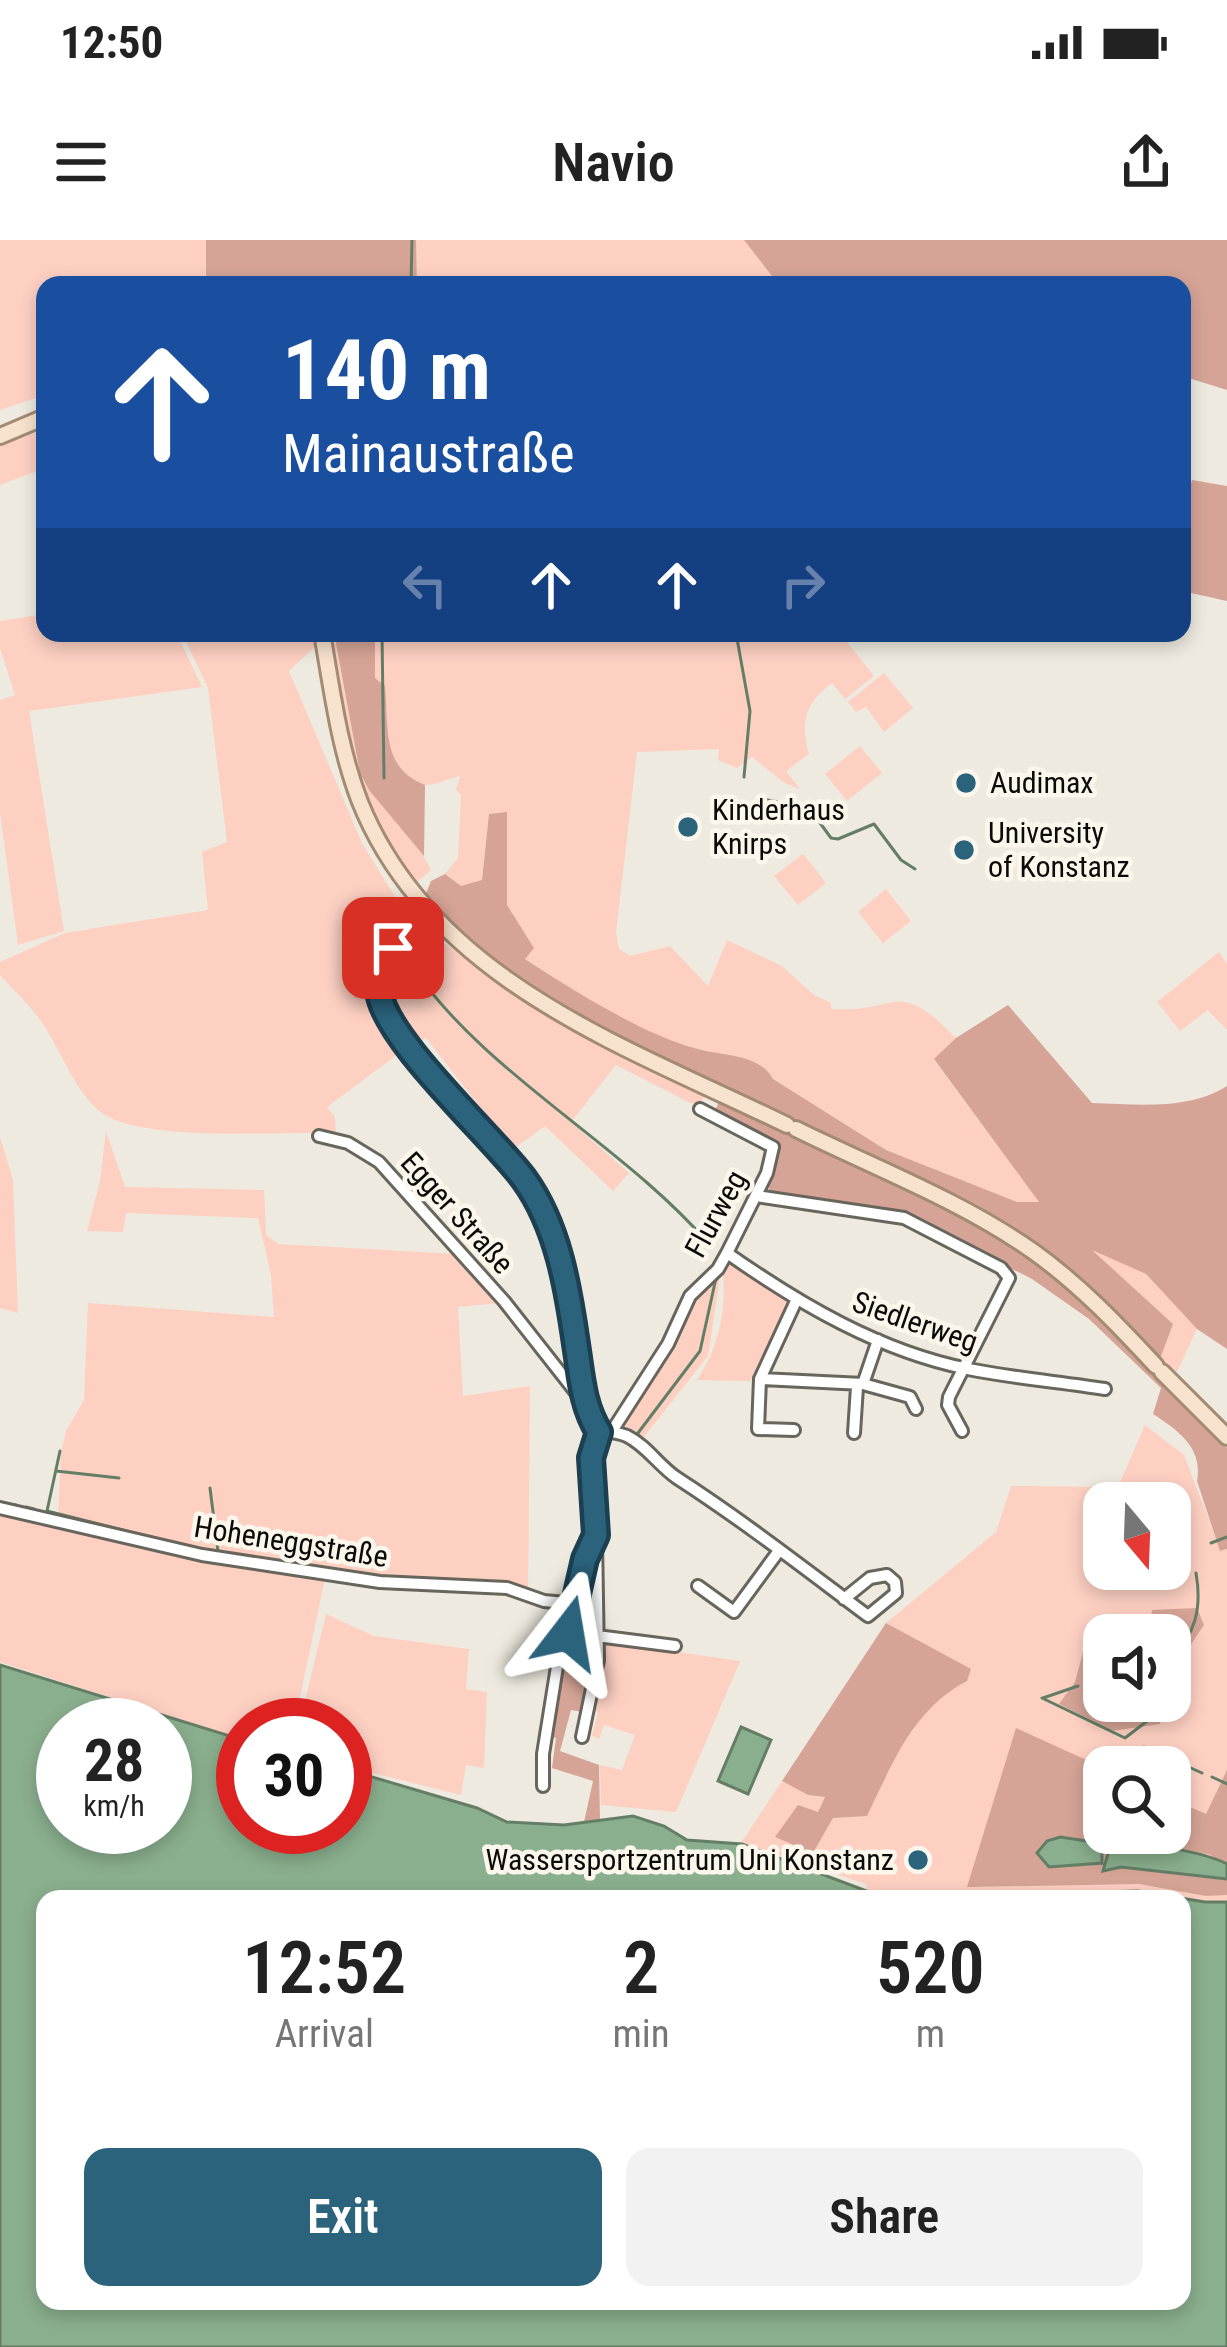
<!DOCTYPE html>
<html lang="en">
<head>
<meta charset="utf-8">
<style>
  body { margin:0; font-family:"Roboto Condensed",sans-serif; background:#f2f2f2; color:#222; height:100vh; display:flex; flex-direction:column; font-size:45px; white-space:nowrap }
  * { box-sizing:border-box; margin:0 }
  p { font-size:39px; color:#767676 }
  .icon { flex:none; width:66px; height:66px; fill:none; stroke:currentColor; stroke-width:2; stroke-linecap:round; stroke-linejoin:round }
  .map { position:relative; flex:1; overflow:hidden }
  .details { position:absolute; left:36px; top:1650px; width:1155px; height:420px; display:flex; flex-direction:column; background:#fff; border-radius:24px; box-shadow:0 6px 18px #0003 }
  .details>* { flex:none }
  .banner { position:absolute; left:36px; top:36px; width:1155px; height:366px; border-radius:24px; box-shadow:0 6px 18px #0003; background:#1a4fa0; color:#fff; overflow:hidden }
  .needle { width:78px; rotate:161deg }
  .controls { position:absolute; left:1083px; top:1242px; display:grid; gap:24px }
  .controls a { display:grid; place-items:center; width:108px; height:108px; border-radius:24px; background:#fff; box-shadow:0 6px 18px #0003; font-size:60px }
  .speed { position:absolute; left:36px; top:1458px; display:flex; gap:24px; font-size:60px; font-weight:700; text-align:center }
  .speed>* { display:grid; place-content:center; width:156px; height:156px; border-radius:50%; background:#fff; box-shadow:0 6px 18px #0003; line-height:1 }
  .speed small { font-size:30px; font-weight:400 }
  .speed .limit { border:18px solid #d22; background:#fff; color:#111 }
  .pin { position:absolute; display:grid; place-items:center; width:102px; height:102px; color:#fff; margin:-51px; border-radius:24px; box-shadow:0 6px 18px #0006 }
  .me { position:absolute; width:132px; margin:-66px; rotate:14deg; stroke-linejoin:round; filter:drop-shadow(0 0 9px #0008) }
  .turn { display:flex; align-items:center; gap:42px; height:252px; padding:0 48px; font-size:54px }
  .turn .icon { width:156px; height:156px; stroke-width:2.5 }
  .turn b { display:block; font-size:84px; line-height:102px }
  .lanes { display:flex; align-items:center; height:114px; padding:0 48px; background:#0003; justify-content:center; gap:60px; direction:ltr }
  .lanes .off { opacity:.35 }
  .eta { display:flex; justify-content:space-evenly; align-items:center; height:204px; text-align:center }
  .eta b { font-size:72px; font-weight:600; line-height:84px }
  .button { display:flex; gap:24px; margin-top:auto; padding:24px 48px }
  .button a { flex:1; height:138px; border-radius:24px; background:#2b637d; color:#fff; font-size:48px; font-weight:600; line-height:138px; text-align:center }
  .button a+a { background:#f2f2f2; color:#222 }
  .status { display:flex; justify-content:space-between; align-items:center; height:84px; padding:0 60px; background:#fff; direction:ltr }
  .status svg { height:33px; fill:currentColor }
  header { display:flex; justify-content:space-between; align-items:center; height:156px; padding:0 48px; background:#fff; font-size:54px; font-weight:600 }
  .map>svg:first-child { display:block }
</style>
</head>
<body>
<div class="status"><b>12:50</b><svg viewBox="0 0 49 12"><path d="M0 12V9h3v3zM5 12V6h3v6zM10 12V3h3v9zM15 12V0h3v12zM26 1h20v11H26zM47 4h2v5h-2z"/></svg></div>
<header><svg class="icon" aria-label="menu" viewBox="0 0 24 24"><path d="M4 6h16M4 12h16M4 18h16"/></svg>Navio<svg class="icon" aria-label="share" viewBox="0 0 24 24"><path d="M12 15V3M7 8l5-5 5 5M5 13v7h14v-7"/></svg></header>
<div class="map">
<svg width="1227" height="2107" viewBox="0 0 1227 2107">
  <rect width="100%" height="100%" fill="#eeeadf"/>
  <path fill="#fdd0c2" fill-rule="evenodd" d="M0 0H206V45H45V155L0 170Z
    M416 0H744L779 45H417Z
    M45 189V228L0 245V205Z
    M45 374V393H176L202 447 29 471 64 691 18 705 0 572V460L15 455 0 408V381Z
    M182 393H334L360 533C379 569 414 593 431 630L410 648 376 598 317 405 289 431 362 603 397 660C364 736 359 737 402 811L327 867 335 877 336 897 317 893C266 892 134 902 98 870 73 847 61 811 43 784 31 766 14 751 0 735V722L65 693 208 670 202 612 227 602 208 448Z
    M375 393H840L874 436 845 459 832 443C805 463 800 482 809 514L786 531 800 549 783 542 752 517 737 528 718 520 719 509 637 512 616 693 619 709 630 716 670 706 708 746 727 700 782 726 814 755 831 763V769C901 773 896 736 956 798L934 820 1039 962H1017L886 910 773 839C759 814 722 816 698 809 639 794 574 751 524 718L534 708 507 665V573L489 574 482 640 461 646 445 634 458 618 461 555 456 550 460 536C449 538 434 546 423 545 382 540 388 477 385 446L375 438Z
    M884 433 913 468 884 492 866 467 856 472 848 462Z
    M860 506 882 533 847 561 825 534Z
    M803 614 826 643 798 665 774 636Z
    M886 649 911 681 883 703 858 672Z
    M431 694 557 783 704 856 701 864 690 863 616 825 571 882 629 933 613 951 545 886 513 909 426 798 414 804 383 747C393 717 399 701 431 694Z
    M1219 712 1227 724V790L1208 770 1180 791 1157 762Z
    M106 891 125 947 264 950 266 995 278 1004 455 1014 498 1063 458 1067 463 1156 530 1146 528 1355 326 1334 294 1485H243V1500L0 1422V1268L58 1279 61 1213 66 1191 84 1160 88 1063 274 1077 271 1035 258 978 126 973 123 992 87 991 100 941Z
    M0 897 13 940 18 1073 0 1068Z
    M1087 1007 1146 1034 1197 1089 1177 1132 1160 1119 1173 1084Z
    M735 1023 790 1060 750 1141 697 1140C719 1108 728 1065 722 1026Z
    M713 1037 719 1040V1045L708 1116 644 1197 620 1183 652 1140 693 1058Z
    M1145 1185 1184 1215 1221 1311 1227 1309V1530L1216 1553 1227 1559V2107L1182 2061V1659L885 1658 867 1651 866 1644 741 1603 782 1541 808 1555 825 1557 818 1572 813 1612 833 1578 867 1575C893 1523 912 1470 966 1441L971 1430 886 1383 996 1292 1011 1246 1118 1247ZM1104 1263H1170V1329H1104ZM1152 1370 1204 1385 1170 1436V1461H1160L1159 1484 1060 1465 1075 1442 1087 1397 1112 1393 1148 1395ZM1104 1527H1170V1593H1104Z
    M326 1374 374 1396 469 1409 466 1449 487 1452 484 1528 466 1525 461 1555 345 1526V1485H299Z
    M601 1401 740 1421 676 1572 601 1565 600 1525 622 1530 635 1495 604 1485 599 1499 592 1496 598 1472 592 1469Z"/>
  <path fill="#d5a496" d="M206 0H416L417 45H206Z
    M744 0H1227V150L1182 136V45H779Z
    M1192 240 1227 246V361L1182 351V272Z
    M334 393H375V438L385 446C389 488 381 528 425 545L424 616 369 550 360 533Z
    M507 572V665L534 708 525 719C573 750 643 795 698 809 723 816 760 814 773 839L886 910 1017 962H1039L934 819 956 798 1008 765 1092 863C1137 864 1187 871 1227 846V1109L1197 1089 1146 1034 1092 1010 1173 1084 1160 1119C1129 1087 1099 1050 1062 1023 865 876 596 841 425 656L431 641 445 634 461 646 482 640 489 574Z
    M720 858 1001 998 1057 1039 1227 1208V1309L1220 1311 1197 1241C1203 1208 1179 1191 1153 1174L1161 1148 1089 1079 1032 1039 908 976 770 953 767 942 777 902 716 869Z
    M1197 1368 1204 1385 1170 1436V1395H1148L1152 1370Z
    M886 1383 971 1429 967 1441C912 1470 893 1523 867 1576L833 1578 813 1613 775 1597 798 1565 818 1572 825 1557 808 1555 782 1541Z
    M1112 1393 1124 1395H1104V1461H1160V1484L1112 1491 1059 1464 1075 1442 1087 1397Z
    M583 1398 593 1406V1436L583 1472 571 1470 560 1511 599 1525 600 1579 584 1582 593 1541 552 1528 556 1498 549 1496 562 1423H576Z
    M1016 1488 1104 1528V1593H1170V1558L1206 1574 1227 1530V1624L1208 1614 1159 1607 1104 1631 1121 1627 1227 1639V1655L1206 1656 1139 1644 967 1647Z"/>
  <path fill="#8aaf8e" stroke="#647e66" stroke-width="3" fill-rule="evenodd" d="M0 1425 243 1500V1587H345V1529L477 1568 507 1582 564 1585 633 1576 664 1586 687 1600 742 1604 885 1658 1138 1651 1205 1662H1227V2107H0ZM165 1485V1587H63V1485ZM1182 1659V2061H45V1659Z
    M741 1487 771 1500 748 1554 718 1541Z
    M1060 1597 1093 1602 1102 1613V1623L1049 1627 1037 1613 1047 1601Z
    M1136 1598C1166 1610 1199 1610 1227 1624V1639L1121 1627 1103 1631 1112 1600Z"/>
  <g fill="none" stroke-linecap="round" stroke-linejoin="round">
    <path stroke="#647e66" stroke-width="3" d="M411 45 412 0
      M382 393 384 538
      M736 393 750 471 744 537
      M758 558 783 563
      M789 566 795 573
      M815 576 831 598 838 599 874 584 901 620 915 629
      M747 578 752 572
      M409 722C482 833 622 903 709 1004
      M638 1193 700 1111 716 1038
      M60 1211 47 1271 163 1300
      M56 1231 119 1238
      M210 1248 218 1311
      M0 1263 16 1265
      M26 1267 34 1269
      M1211 1303 1227 1297
      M1170 1419C1196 1395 1202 1367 1196 1333
      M1042 1458 1125 1498 1151 1478 1150 1461
      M1043 1458 1078 1446
      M1144 1507 1202 1533
      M1212 1537 1227 1544"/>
    <defs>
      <path id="minor" d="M417 659C393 685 371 721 381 759 396 818 500 894 534 954 553 988 564 1029 571 1067 578 1108 576 1157 600 1192
        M388 719 406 694 430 674
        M319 896 348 903 379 922 504 1061 585 1164
        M756 956 904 978 1001 1028 1009 1038 949 1157 948 1165 962 1191
        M727 1013C800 1064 879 1111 968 1129 1013 1138 1060 1142 1105 1149
        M796 1061 760 1139 863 1144 910 1157 916 1169
        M760 1139 758 1189 794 1190
        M863 1144 878 1100
        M612 1191 668 1104 690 1056 718 1029 727 1013 767 933 773 907 700 869
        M600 1192C609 1191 617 1192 627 1196 647 1206 659 1226 677 1238 742 1280 805 1329 868 1376L896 1353 895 1342 887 1335 870 1338 844 1359
        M854 1193 857 1147
        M0 1268 202 1315 380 1342 507 1348 544 1361 576 1364
        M698 1346 734 1372 778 1312
        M597 1396 675 1406
        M582 1497 598 1420 596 1298
        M543 1546V1514L559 1414 576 1364 585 1319 596 1295 591 1218 600 1192"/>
      <path id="major" d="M0 196 45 177
        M322 393C332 450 339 508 360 562 432 741 627 807 787 885
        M796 889C875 928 962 961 1034 1012 1080 1045 1118 1085 1156 1126
        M1162 1132 1227 1197"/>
    </defs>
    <use href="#minor" stroke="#68655c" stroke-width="16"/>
    <use href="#major" stroke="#a28a73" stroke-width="20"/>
    <use href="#minor" stroke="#fff" stroke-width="10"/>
    <use href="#major" stroke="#f7e2cd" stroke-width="14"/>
  </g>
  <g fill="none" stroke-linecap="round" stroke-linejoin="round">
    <defs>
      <path id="route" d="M393 708C386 722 378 735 379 751 383 798 493 897 524 939 558 986 568 1048 576 1104 581 1135 582 1165 599 1192L591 1218 596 1295 585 1319 568 1393"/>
    </defs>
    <use href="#route" stroke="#1c4051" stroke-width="30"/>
    <use href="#route" stroke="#2b637d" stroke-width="21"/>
  </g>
  <g fill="#2b637d" stroke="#fbf7ec" stroke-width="4.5">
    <circle cx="966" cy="543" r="12"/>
    <circle cx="688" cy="587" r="12"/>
    <circle cx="964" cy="610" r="12"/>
    <circle cx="918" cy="1620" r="12"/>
  </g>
  <g text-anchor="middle" stroke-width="9" stroke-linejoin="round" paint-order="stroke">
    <g font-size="30" fill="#0c0b08" stroke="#fbf7ec" text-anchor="start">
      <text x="990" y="553">Audimax</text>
      <text x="712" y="580">Kinderhaus<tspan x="712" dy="34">Knirps</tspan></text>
      <text x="988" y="603">University<tspan x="988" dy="34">of Konstanz</tspan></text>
      <text x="894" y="1630" text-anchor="end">Wassersportzentrum Uni Konstanz</text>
    </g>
    <g font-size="30" fill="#0c0b08" stroke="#fbf7ec">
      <text transform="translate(457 973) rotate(48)" y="10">Egger Straße</text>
      <text transform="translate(716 974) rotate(-61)" y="10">Flurweg</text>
      <text transform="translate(915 1082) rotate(19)" y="10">Siedlerweg</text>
      <text transform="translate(291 1302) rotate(9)" y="10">Hoheneggstraße</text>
    </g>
  </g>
</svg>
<div class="controls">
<a><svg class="needle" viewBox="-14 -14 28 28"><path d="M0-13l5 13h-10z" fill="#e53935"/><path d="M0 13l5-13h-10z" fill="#767676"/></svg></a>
<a><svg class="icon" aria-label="sound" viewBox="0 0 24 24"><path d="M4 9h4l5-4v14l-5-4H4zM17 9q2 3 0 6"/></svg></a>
<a><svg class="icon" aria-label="search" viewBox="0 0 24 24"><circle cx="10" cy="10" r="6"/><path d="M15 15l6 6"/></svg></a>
</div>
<div class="speed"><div>28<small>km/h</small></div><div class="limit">30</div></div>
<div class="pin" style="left:393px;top:708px;background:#d93025"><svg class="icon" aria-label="arrive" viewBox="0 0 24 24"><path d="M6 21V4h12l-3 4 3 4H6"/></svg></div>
<svg class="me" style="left:568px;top:1393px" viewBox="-20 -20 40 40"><path d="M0-17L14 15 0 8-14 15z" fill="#2b637d" stroke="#fff" stroke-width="4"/></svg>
<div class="banner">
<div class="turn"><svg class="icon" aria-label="ahead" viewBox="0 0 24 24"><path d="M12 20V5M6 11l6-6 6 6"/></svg><div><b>140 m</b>Mainaustraße</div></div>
<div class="lanes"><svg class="icon off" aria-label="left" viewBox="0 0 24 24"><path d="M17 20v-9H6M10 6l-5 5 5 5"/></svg><svg class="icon" aria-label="ahead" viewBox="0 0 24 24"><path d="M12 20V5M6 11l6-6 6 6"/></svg><svg class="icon" aria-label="ahead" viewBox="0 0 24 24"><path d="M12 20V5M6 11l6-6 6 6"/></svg><svg class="icon off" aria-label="right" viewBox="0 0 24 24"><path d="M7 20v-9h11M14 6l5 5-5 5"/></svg></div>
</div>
<section class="details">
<div class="eta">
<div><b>12:52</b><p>Arrival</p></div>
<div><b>2</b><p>min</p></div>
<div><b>520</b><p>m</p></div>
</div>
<div class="button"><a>Exit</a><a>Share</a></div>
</section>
</div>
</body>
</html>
